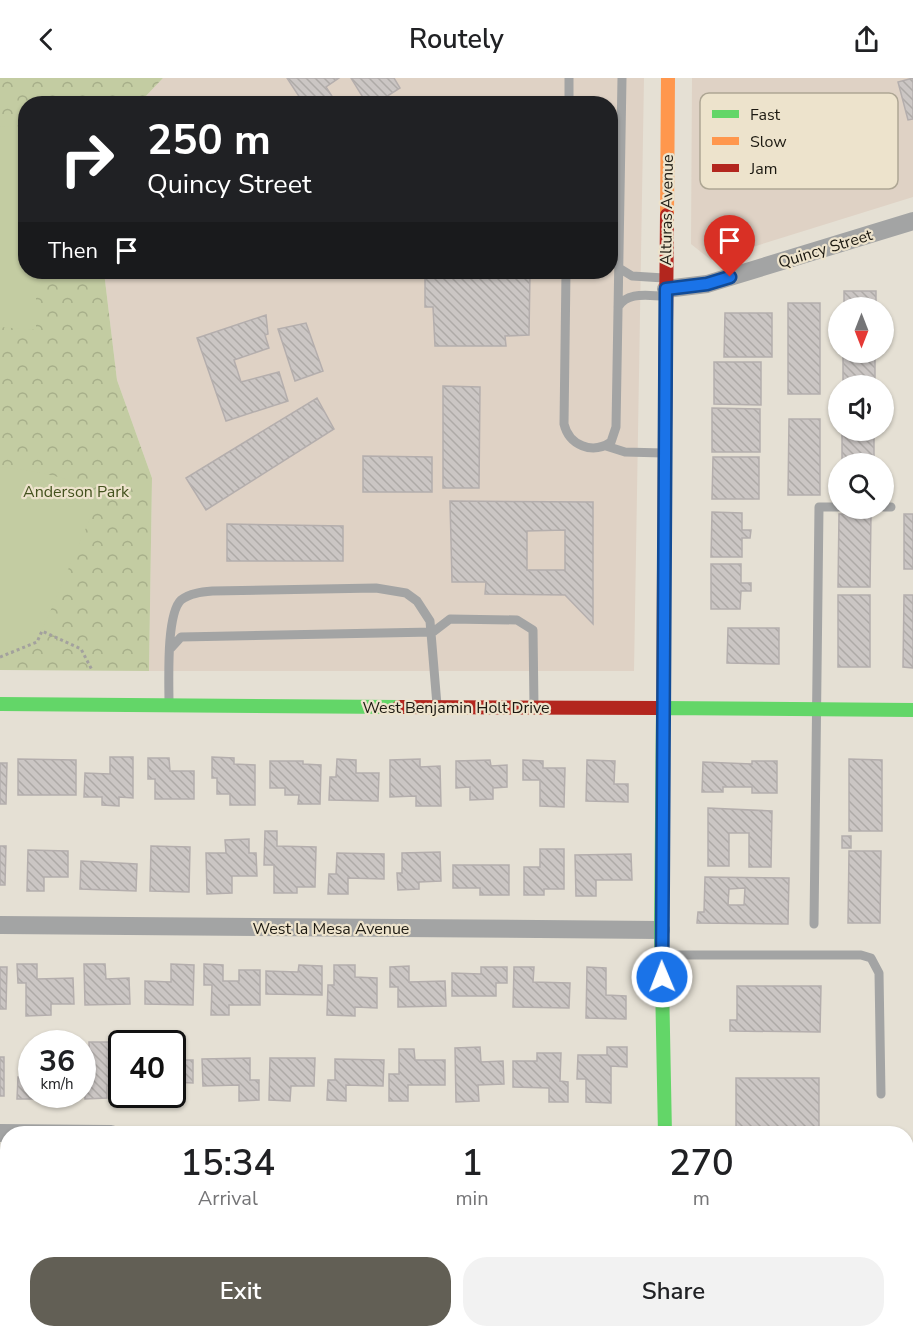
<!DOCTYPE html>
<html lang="en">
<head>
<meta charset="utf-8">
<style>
  body { margin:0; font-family:"Nunito Sans",sans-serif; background:#f2f2f2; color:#202124; height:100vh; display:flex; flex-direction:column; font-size:22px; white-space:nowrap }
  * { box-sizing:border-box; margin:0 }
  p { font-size:20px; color:#757577 }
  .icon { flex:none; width:33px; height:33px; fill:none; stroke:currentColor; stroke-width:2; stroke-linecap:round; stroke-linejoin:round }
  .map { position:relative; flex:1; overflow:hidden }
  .panel { position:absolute; left:0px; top:1048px; width:914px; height:212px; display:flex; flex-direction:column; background:#fff; border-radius:24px 24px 0 0; box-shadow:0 2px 4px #0004 }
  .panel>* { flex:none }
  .hud { position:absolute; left:18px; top:18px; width:600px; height:183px; border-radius:24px; box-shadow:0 2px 4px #0004; background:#202124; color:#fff; overflow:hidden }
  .needle { width:39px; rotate:180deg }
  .fabs { position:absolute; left:828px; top:219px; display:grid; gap:12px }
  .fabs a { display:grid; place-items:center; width:66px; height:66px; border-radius:50%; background:#fff; box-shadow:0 2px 4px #0004; font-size:30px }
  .speed { position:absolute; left:18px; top:952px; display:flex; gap:12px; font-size:30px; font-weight:700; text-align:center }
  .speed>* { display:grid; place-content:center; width:78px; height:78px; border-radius:50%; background:#fff; box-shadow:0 2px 4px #0004; line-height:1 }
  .speed small { font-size:15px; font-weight:400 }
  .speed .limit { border:3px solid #111; border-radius:9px; background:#fff; color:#111 }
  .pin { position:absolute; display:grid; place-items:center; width:51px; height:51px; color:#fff; margin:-62px -26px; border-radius:50% 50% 50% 0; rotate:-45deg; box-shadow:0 0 6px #0007 }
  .pin .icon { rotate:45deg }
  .me { position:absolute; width:66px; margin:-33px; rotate:359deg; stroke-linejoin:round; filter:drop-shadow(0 0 4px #0008) }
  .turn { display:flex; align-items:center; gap:21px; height:126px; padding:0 30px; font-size:27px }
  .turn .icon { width:78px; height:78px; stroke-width:2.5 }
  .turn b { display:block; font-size:42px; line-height:51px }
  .then { display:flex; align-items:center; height:57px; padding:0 30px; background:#0003; gap:12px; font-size:22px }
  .eta { display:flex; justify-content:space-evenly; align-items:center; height:102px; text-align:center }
  .eta b { font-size:36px; font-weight:600; line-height:42px }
  .action { display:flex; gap:12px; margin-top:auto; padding:12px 30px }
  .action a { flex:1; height:69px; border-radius:24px; background:#625f55; color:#fff; font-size:24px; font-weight:600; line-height:69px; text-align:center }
  .action a+a { background:#f2f2f2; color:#202124 }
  header { display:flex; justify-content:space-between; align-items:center; height:78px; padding:0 30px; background:#fff; font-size:27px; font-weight:600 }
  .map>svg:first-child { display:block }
</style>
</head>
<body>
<header><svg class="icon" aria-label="back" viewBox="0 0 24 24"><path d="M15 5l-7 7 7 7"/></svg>Routely<svg class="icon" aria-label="share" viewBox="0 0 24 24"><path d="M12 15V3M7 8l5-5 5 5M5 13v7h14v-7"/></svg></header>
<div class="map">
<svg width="913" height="1259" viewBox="0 0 913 1259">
  <defs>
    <pattern id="park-crowns" width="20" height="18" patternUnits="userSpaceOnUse" patternTransform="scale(1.5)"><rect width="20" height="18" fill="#c3cca2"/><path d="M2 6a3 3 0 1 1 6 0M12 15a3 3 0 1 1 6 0" fill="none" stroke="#a7af8a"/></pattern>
    <pattern id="building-back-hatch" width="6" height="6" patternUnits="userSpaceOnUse" patternTransform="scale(1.5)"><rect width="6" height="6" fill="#cbc6c4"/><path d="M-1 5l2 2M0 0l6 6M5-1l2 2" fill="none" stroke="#aeaaa7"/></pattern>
  </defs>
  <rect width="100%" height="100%" fill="#e5e0d4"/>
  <path fill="#dfd2c5" d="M163 0H644L634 593H149L152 400 117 302 104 194H610V26L144 25 146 18Z
    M692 0H913V119L711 182 691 166Z"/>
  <path fill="url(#park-crowns)" d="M0 0H163L146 18 144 25 26 26V194H104L117 302 152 400 149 593 0 592Z"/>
  <path fill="#c3cca2" d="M25 48 26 194H36V252L0 249V49Z
    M0 389C38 393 65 398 101 415L37 564 0 579Z"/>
  <path fill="url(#building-back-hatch)" stroke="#b4aead" stroke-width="1.5" fill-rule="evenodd" d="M287 0H339L326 9 337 26H304Z
    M351 0H394L400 10 375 26H367Z
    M913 0V41L908 42 898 4Z
    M435 194H530L529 257 505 258 506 268H435L433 229H425V196Z
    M844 213H876V230H844Z
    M788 225H820V316H788Z
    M725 235H772V279H724Z
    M266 237 268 256 265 257 269 270 234 282 241 304 279 294 288 323 226 343 197 260Z
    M306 245 323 293 295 303 278 251Z
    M843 274H875V308H843Z
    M714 284H761V327L714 326Z
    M443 308 480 309 479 410H443Z
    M317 320 334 351 206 432 186 400Z
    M712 330 760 331V374H712Z
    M789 341H820V417H788Z
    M842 352H874V386H842Z
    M363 378 432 379V414H363Z
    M713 379H759V421H712Z
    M450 423 593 424V546L565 517 485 516 486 504H452ZM565 452V492H527V453Z
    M712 434 742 435V452H751L750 460H742V479H711Z
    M839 436H871L870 509H838Z
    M904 436H913V491H904Z
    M227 446 343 448V483H227Z
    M711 486H741V505H751V513H741L740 531H711Z
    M838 517H870V589H838Z
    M904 517H913V590L903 589Z
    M728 550H779V586L727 585Z
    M110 679H133V720L119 719V728L102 727V719H84L85 695 110 696Z
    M212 679 234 680V686L255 687V727H230V716H217V700H212Z
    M148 680H169L170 693H194V721H155V701H148Z
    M18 681 76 682V717H18Z
    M337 681 356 682V695H379L378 723 329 722 330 699H336Z
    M420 681V689L440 688 441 728H416V718L390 719V682Z
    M849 681 882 682V753H849Z
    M490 682 491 688 507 687V709L493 710V721L470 722V709L456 710V683Z
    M523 682 543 683V690H565L564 729 540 728V702H523Z
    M587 682 615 683 614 706H628V724L586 723Z
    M270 683H303V686L321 687 320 726H298L299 717H285V710H270Z
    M752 683H777V715H752V709H723V714H702L703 684 752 686Z
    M0 685H7L6 726H0Z
    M708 730 772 733 771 789H749V755H729V788H708Z
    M265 753H277V768L316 769 315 809H297V815H274V787H264Z
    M842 758H851V770H842Z
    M249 761V775H256L257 798H232V815L207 816 206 775H226L225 762Z
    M0 768H6L5 807H0Z
    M151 768 190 769 189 814 150 813Z
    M540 771H564V811H544V817H524V789H540Z
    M28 772 68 773V799H44V813H27Z
    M849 773H881L880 845H848Z
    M440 774 441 803 419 804V811L398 812 397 795H402V775Z
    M337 775 384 776V801L348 800V816H328L329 796H336Z
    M631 776 632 802H596V818H576L575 777Z
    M81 783 137 786 136 813 80 811Z
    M453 787H509V817H480V810H453Z
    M705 799 789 800 788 846 697 845 698 834H704ZM745 810 744 827H728L729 811Z
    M17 886H37V901L73 900 74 926H51V937L26 938V905H18Z
    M84 886H105L106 901 129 900 130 926 85 927Z
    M171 886 194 887 193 927 145 926V903L171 904Z
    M204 886 223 887V903H239V892H260V927H229V937H211L212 907H204Z
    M299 887 322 888V917L266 916V893L298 894Z
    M334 887H355V899L377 900V930L355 929V938L327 937 328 907H334Z
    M409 888V904L445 903 446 928 398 929V909H390V889Z
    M0 889H7L6 931H0Z
    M481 889H507V905H496V918H452V895L481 896Z
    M514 889H534L533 904 570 905 569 930 513 929Z
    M587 889 606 890V917L626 918V941L586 940Z
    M737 908H821L820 954 730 953V942H737Z
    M89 964H111V979H122V1008H107V1020L85 1021 84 996H90Z
    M480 969 481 984 503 983 504 1006 478 1007 479 1023 456 1024 455 970Z
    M607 969H627V989L611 988V1025L586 1024V1001H577L578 977H607Z
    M399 971H414L415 982H445V1007H408V1023H389V996H399Z
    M172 974H177V982H193V1005L172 1004Z
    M537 975H561L560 1003 568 1004V1024H549V1010L513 1009V983H537Z
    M0 979H4V1018H0Z
    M25 979H32V1017H37L36 1021H17L18 999H25Z
    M250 980V1002H259V1022L239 1023V1007L203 1008 202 981Z
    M270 980H315L314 1008H291L290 1023 269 1022Z
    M335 981 384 982 383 1008 346 1007V1023L327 1022 328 1002H335Z
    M736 1000H819V1056L736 1055Z
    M145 1017H168V1022L145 1021Z
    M0 1190H8V1218L0 1217Z
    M913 1199V1241L906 1242V1200Z
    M706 1252H750V1259H706Z
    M756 1252 775 1253V1259H756Z
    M817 1252H858L870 1258 814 1259Z"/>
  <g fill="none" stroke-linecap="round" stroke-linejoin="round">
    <path stroke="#a3a19e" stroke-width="3" stroke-dasharray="3 3" stroke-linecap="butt" d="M0 579 37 564 42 553 81 571 92 592"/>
    <path stroke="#a3a4a4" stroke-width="9" d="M569 26V0
      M619 190 632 198 664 200
      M566 194 564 346C569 367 592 377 611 364L616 349 622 0
      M618 229C628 213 648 218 665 218
      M606 368 625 374 663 375
      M884 429H891
      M171 570 181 559 433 554 450 541 517 542 533 552 534 628
      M169 625C169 604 166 536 181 522 190 515 202 514 213 513L376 510 406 515 417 523 430 543 437 627
      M814 846 819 429H838
      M664 877H861L871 880 879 895 881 1016"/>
    <path stroke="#a3a4a4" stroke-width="18" d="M666 211 707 206 913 143
      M0 847 661 852
      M0 1055 111 1056
      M662 1259V1252"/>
    <path stroke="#63d668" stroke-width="14" d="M0 626 399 629
      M661 630 913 632
      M663 632 661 852 665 1056"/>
    <path stroke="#ff974d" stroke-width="14" d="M667 137 668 0
      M663 632 665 352"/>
    <path stroke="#b3261e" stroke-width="14" d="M665 352 667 137
      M399 629 661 630"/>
  </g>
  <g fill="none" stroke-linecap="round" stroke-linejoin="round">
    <defs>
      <path id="route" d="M662 899 666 211 707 206 730 199"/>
    </defs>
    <use href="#route" stroke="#114b97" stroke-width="15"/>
    <use href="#route" stroke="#1a73e8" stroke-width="10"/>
  </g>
  <g text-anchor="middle" stroke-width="4.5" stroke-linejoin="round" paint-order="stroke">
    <g font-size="16" fill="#1c1911" stroke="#ede3cc">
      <text transform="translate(666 132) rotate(-89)" y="6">Alturas Avenue</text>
      <text transform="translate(825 170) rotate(-17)" y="6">Quincy Street</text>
      <text x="456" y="635">West Benjamin Holt Drive</text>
      <text x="331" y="856">West la Mesa Avenue</text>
    </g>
    <g font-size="16" fill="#44521e" stroke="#ede3cc">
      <text x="76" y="419">Anderson Park</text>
    </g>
  </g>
  <rect x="700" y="15" width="198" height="96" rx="9" fill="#ede3cc" stroke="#aea694" stroke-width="1.5"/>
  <rect x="712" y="32" width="27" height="8" fill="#63d668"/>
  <rect x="712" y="59" width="27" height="8" fill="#ff974d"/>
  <rect x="712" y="86" width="27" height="8" fill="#b3261e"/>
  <g font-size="16" fill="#1c1911">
    <text x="750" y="42">Fast</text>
    <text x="750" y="69">Slow</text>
    <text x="750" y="96">Jam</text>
  </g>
</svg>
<div class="fabs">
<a><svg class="needle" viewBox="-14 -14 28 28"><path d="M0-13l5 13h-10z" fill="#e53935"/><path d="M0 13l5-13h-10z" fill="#757577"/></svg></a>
<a><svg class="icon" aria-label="sound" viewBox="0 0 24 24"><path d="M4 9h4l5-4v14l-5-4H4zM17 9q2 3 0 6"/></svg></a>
<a><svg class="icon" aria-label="search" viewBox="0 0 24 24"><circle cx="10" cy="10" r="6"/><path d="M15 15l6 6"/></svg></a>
</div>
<div class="speed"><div>36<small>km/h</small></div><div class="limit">40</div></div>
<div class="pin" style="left:730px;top:199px;background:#d93025"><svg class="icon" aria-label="arrive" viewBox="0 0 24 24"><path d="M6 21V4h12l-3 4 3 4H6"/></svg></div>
<svg class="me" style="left:662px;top:899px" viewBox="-20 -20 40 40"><circle r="17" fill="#1a73e8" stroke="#fff" stroke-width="3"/><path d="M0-11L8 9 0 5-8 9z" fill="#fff"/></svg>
<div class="hud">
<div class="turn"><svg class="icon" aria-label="right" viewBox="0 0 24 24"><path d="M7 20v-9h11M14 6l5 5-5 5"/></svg><div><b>250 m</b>Quincy Street</div></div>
<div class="then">Then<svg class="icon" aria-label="arrive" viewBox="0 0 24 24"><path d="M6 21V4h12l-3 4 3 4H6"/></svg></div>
</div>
<section class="panel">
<div class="eta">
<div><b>15:34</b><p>Arrival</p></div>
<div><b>1</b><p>min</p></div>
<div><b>270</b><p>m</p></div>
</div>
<div class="action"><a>Exit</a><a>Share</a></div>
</section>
</div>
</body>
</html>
